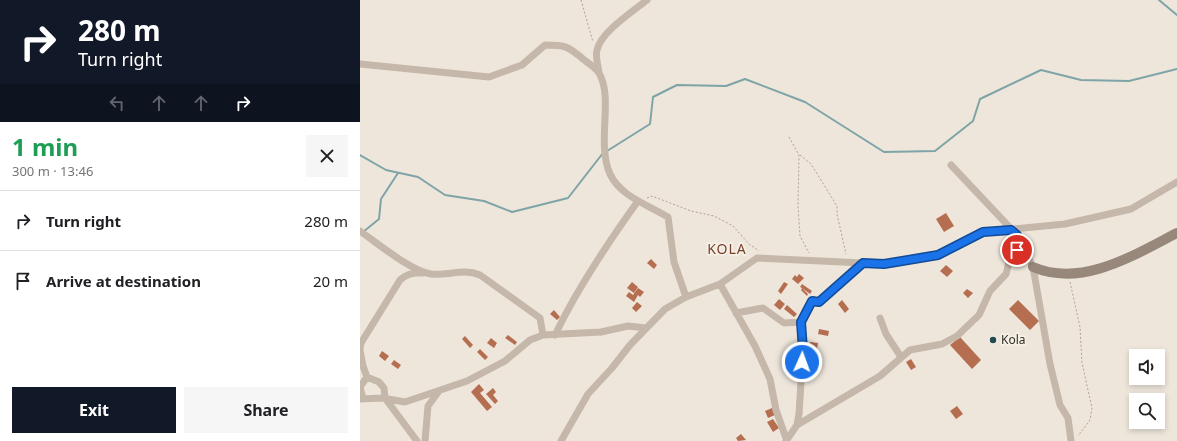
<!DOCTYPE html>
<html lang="en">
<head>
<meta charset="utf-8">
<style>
  body { margin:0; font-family:"Noto Sans",sans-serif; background:#f6f6f6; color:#202124; height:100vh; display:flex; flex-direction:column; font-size:15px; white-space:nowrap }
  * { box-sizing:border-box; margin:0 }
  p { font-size:13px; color:#757577 }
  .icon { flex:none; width:22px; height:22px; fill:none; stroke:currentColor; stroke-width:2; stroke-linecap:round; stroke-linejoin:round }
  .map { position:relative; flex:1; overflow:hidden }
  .sheet { display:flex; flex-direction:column; background:#fff; width:360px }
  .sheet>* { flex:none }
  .top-card { background:#111827; color:#fff; overflow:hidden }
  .fabs { position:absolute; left:769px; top:349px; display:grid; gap:8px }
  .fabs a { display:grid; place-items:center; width:36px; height:36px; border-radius:0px; background:#fff; box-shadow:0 2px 6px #0003; font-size:20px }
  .pin { position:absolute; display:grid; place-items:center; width:34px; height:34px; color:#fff; margin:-17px; border:2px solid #fff; border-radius:50%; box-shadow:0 1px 4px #0007 }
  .me { position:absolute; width:44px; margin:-22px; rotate:2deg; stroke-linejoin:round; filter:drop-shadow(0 0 3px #0008) }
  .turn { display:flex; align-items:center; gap:14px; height:84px; padding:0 12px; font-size:18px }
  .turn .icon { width:52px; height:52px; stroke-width:2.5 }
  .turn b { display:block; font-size:28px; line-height:34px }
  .lanes { display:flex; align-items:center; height:38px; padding:0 12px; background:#0003; justify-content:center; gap:20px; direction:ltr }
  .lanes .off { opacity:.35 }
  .round { display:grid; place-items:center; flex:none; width:42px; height:42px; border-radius:0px; background:#f6f6f6 }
  .headline { display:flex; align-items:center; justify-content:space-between; height:68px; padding:0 12px }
  h1 { font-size:24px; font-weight:700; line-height:30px; color:#1e9e55 }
  .cta { display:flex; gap:8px; margin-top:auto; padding:8px 12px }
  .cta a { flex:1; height:46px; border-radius:0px; background:#111827; color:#fff; font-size:16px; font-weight:700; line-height:46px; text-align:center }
  .cta a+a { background:#f6f6f6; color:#202124 }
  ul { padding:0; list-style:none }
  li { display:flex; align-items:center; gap:12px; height:60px; padding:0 12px; border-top:1px solid #e0e0e0 }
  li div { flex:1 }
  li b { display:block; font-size:15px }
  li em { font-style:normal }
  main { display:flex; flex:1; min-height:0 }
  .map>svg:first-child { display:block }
</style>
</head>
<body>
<main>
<section class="sheet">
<div class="top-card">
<div class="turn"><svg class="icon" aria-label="right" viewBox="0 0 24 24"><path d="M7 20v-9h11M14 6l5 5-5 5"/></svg><div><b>280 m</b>Turn right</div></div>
<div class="lanes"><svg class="icon off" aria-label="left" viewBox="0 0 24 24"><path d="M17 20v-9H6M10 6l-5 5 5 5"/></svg><svg class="icon off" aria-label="ahead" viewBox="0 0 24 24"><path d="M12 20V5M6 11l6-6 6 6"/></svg><svg class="icon off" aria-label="ahead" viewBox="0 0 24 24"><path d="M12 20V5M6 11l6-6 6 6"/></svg><svg class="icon" aria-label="right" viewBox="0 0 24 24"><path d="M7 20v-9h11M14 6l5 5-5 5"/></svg></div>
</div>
<div class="headline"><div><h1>1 min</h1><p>300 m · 13:46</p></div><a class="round"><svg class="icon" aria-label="close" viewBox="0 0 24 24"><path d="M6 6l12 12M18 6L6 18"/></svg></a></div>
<ul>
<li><svg class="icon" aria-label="right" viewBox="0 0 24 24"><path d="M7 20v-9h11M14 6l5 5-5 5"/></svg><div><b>Turn right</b></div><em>280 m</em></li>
<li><svg class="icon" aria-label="arrive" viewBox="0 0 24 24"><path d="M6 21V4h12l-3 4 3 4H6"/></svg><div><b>Arrive at destination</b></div><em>20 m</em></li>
</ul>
<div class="cta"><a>Exit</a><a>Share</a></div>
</section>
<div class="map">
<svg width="817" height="441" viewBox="0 0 817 441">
  <rect width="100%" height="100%" fill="#eee6db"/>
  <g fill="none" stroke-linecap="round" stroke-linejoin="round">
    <path stroke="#7ea4a7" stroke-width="2" d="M799 0 817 15
      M247 151 290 124 293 97 317 85 366 86 385 79 445 102 524 152 575 151 613 121 620 99 681 70 721 80 769 81 817 69
      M0 155 26 170 58 177 85 195 124 201 152 212 208 198 243 153
      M3 232 19 219 21 199 38 173"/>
  </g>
  <path fill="#b66e51" d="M586 213 594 226 584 232 576 219Z
    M291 259 297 265 294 269 287 263Z
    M586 265 593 271 587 277 580 271Z
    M439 274 444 278 438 284 432 279 435 275 437 277Z
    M272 282 278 287 274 293 267 288Z
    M424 282 428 284 421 294 418 291Z
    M442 284 452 291 450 294 442 288 448 294 447 296 441 290 442 288 440 287Z
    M278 288 284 292 280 297 278 295 274 302 266 296 269 292 273 295Z
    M607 289 613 293 608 298 603 293Z
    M419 299 425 304 420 310 414 305Z
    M482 300 489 309 485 313 478 304Z
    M658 300 679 321 670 330 649 309Z
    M277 302 282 306 276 312 272 308Z
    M427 305 437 314 434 317 424 309Z
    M194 310 200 317 197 320 190 314Z
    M459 329 469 331 468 336 458 334Z
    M148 335 157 342 155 345 145 338Z
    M105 336 113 345 110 348 102 339Z
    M600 337 621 360 612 369 590 345Z
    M131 338 137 343 134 348 127 343Z
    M450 342 458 343 457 349 449 347Z
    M120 349 128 357 125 360 117 352Z
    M22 351 29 356 25 361 19 356Z
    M551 359 556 367 551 370 546 362Z
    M34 360 41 365 38 369 31 364Z
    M119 384 124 390 120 393 132 407 127 411 111 392Z
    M133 388 136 392 133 395 138 401 135 404 126 394Z
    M597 406 603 414 596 419 590 411Z
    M412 408 415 415 408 418 405 411Z
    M413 419 419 428 413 432 407 422Z
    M381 434 386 440 378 441 376 438Z"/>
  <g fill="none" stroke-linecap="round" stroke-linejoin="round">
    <path stroke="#b0a193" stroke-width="1" stroke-dasharray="2 2" stroke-linecap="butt" d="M221 0 233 42
      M429 137 439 155 438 206 440 236 449 253
      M440 155 451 164 477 206V214L486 254
      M287 198 292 196 331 211 354 216 373 226 389 244 399 251
      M710 282 720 327 722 363 732 408 730 420 718 436"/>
    <path stroke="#c5b7a9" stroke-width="7" d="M0 64 129 77 162 65 185 45C205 45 208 46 223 59 228 63 236 68 239 73 254 99 236 142 250 174 260 196 288 205 308 217L314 262 326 297
      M239 72C238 65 235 56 237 50 241 32 272 12 287 0
      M591 165 657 235 673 267 690 364 700 405 708 418 711 441
      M0 231C17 243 51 271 71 274 88 276 103 268 120 275L180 318 183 335
      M360 284 395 346 410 379 416 410 427 441
      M376 313 403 308 424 323 441 322 452 301 459 302 503 263
      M520 318 526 334 541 357
      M195 335C218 287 247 244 278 201
      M0 348 1 343 40 280C47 274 53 272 62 273
      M0 350 3 366 7 377 0 387 3 399
      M7 377 19 382 24 388 25 398 57 441
      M0 399 22 398 45 402 107 381 145 361 170 340 183 335 241 332 268 326 286 328
      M437 425 520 376 550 350 582 344 597 336 619 315 630 291 646 274 650 258 658 249 657 237
      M65 441 68 406 79 391
      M201 441 228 394 252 368 270 345 305 309 326 297 360 284 397 258 524 264 578 255 623 232 705 224 771 209 817 182
      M426 441 437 425 439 414 443 350 441 322"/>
    <path stroke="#98877b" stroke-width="10" d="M673 267C722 288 774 255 817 233"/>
  </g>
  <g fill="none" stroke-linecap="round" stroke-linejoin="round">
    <defs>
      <path id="route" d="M442 362 443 350 441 322 452 301 459 302 503 263 524 264 578 255 623 232 651 230 657 235V250"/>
    </defs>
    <use href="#route" stroke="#114b97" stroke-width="10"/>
    <use href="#route" stroke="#1a73e8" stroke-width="7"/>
  </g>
  <circle fill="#234a4f" stroke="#f6f0e7" stroke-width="1.5" cx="633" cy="340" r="4"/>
  <g text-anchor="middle" stroke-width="3.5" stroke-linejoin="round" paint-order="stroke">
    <g font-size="12" fill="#332c28" stroke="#f6f0e7" text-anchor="start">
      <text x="641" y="344">Kola</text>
    </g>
    <g font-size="14" letter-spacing="1" fill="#77412b" stroke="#f6f0e7">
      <text x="367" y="254">KOLA</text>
    </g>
  </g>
</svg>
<div class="fabs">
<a><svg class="icon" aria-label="sound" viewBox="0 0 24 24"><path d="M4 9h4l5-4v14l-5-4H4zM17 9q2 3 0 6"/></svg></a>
<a><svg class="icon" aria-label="search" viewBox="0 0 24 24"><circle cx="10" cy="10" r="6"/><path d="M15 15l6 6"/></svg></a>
</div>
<div class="pin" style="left:657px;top:250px;background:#d93025"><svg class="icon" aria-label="arrive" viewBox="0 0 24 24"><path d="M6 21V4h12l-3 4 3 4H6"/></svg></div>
<svg class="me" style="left:442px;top:362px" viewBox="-20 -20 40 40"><circle r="17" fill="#1a73e8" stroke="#fff" stroke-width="3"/><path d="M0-11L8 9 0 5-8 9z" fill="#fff"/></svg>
</div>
</main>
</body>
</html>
